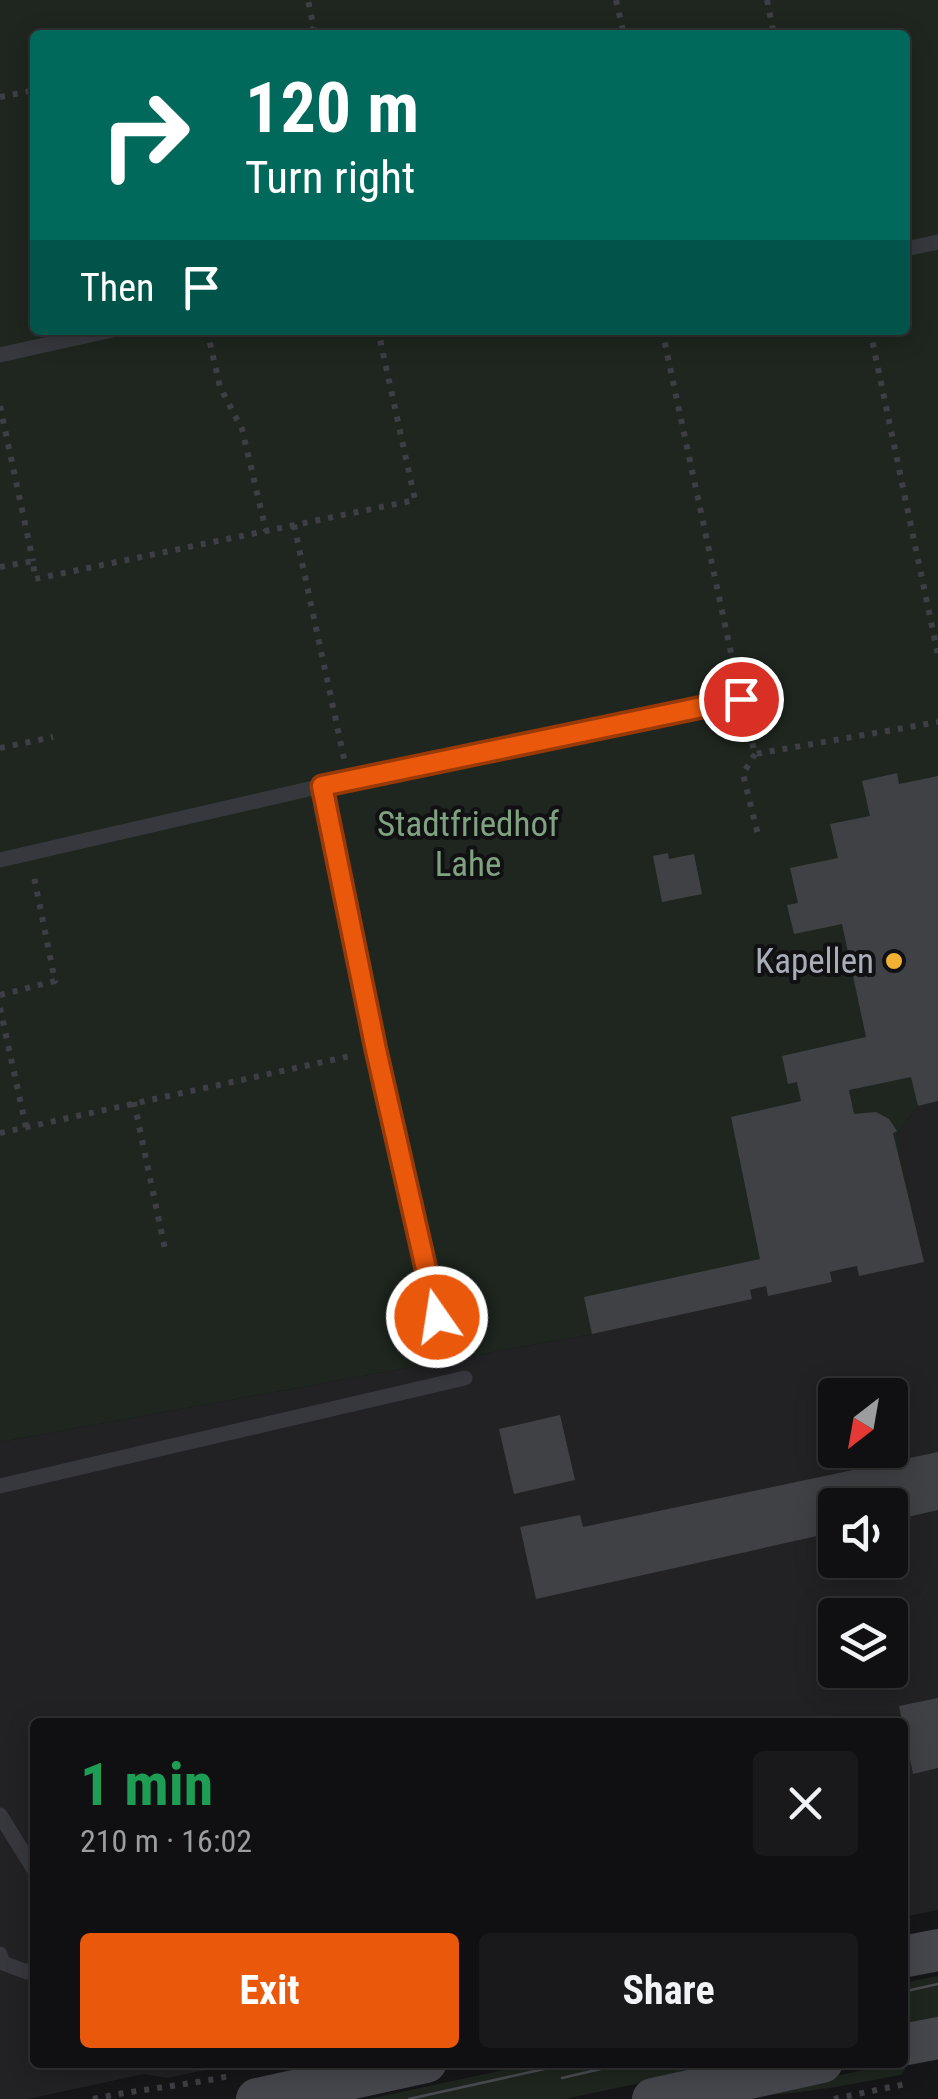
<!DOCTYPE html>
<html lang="en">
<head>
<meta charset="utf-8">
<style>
  body { margin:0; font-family:"Roboto Condensed",sans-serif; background:#19191b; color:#f1f3f6; height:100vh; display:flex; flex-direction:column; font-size:38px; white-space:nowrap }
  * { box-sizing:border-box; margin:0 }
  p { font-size:32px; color:#9c9d9f }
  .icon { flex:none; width:55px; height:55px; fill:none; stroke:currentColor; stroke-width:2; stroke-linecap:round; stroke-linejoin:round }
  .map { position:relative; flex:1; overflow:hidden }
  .drawer { position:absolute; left:30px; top:1718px; width:878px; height:350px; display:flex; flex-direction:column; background:#101012; border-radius:10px; box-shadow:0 5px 25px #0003,0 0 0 2px #303032 }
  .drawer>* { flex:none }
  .hud { position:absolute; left:30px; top:30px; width:880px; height:305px; border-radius:10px; box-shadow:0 5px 25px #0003,0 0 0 2px #303032; background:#00695c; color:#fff; overflow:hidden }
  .needle { width:65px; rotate:211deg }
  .tools { position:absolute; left:818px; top:1378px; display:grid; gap:20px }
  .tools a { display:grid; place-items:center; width:90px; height:90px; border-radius:10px; background:#101012; box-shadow:0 5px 25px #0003,0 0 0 2px #303032; font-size:50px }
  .pin { position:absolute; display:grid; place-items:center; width:85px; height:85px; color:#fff; margin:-42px; border:5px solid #fff; border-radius:50%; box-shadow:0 2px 10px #0007 }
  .me { position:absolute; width:110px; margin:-55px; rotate:347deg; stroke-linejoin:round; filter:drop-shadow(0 0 8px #0008) }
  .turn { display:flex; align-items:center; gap:35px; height:210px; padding:0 50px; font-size:45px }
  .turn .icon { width:130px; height:130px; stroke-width:2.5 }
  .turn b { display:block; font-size:70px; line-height:85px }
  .then { display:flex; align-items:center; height:95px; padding:0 50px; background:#0003; gap:20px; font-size:38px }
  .round { display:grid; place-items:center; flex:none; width:105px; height:105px; border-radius:10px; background:#19191b }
  .head { display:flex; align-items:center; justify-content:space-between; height:170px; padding:0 50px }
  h1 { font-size:60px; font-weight:700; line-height:75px; color:#1e9e55 }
  .primary-button { display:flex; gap:20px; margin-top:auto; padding:20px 50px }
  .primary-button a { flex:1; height:115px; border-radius:10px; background:#ea580c; color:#fff; font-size:40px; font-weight:700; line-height:115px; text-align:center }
  .primary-button a+a { background:#19191b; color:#f1f3f6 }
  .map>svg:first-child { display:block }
</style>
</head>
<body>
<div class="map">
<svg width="938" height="2099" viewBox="0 0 938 2099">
  <rect width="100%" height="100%" fill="#161618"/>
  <path fill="#222225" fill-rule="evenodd" d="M938 1101V1910L903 1917 902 1722H35V2062L239 2063 167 2078 144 2074 28 2099H0V1442L592 1334 752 1298 750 1290 766 1286 768 1295 830 1272 857 1266 923 1261 896 1135 918 1106ZM835 1395H890V1450H835ZM835 1505H890V1560H835ZM835 1615H890V1670H835Z"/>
  <path fill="#1e261f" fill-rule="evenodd" d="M0 0H938V1101L918 1106 896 1135 924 1262 859 1276 857 1266 830 1272 832 1282 768 1296 766 1286 751 1289 752 1299 592 1334 0 1442ZM35 35H905V330H35Z
    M938 1976V2018L903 2026 902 1983Z
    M911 2060 901 2075C869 2081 778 2099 752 2094Z
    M537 2063H734L565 2099H368Z"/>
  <path fill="#404145" d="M897 773 899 784 938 776V1101L918 1106 911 1077 849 1090 854 1114 876 1112 889 1119 897 1131 893 1133 924 1262 859 1276 857 1266 838 1270 830 1272 832 1282 768 1296 766 1286 750 1290 752 1299 592 1334 584 1297 760 1259 731 1117 801 1101 797 1082 788 1084 782 1056 866 1037 842 924 794 934 787 905 798 903 790 868 838 858 830 824 870 816 862 781Z
    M668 853 669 859 694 854 702 894 662 902 653 856Z
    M560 1415 575 1480 514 1494 499 1429Z
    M938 1452V1510L890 1521V1505H835V1532L536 1599 520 1527 580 1515 583 1527Z
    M938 1698V1768L913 1774 899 1706Z"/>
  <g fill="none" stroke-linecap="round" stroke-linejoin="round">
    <path stroke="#3d3f44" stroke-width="6" stroke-dasharray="5 8" stroke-linecap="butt" d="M616 0 624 35
      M767 0 774 35
      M285 35 314 29 308 0
      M0 97 35 90
      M207 330 220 387 242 429 266 531
      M662 330 737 681
      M870 330 938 655
      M0 406 33 561
      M294 525 345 763
      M0 567 33 561 35 579 415 500 378 330
      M746 718 755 754 938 722
      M0 748 53 737
      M755 754 743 774 759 839
      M0 995 55 981 33 872
      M0 1008 26 1127
      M134 1102 165 1249
      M0 1133 355 1055
      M93 2099C139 2089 183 2086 229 2076
      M834 2099 910 2083"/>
    <path stroke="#37383d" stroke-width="15" d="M905 249 938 242
      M0 355 112 330
      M322 786 376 1050 437 1317
      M0 860 322 786 741 699
      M0 1486 465 1378
      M0 1815 35 1871
      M0 1954 3 1963 27 1972 35 1967"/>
    <path stroke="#45474d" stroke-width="42" d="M902 1957 938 1950
      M902 2045 938 2038
      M257 2099 426 2062
      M653 2099 822 2062"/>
    <path stroke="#4a4c52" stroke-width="2.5" d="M902 1992 938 1984
      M562 2078 631 2062
      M409 2099 576 2062"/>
  </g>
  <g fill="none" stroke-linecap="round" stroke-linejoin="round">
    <defs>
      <path id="route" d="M437 1317 376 1050 322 786 741 699"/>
    </defs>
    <use href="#route" stroke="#983908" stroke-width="25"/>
    <use href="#route" stroke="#ea580c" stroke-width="18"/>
  </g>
  <circle fill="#f2b134" stroke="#111113" stroke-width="4" cx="894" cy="961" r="10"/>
  <g text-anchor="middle" stroke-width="8" stroke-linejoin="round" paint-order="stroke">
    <g font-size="35" fill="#7fa381" stroke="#111113">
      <text x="468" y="836">Stadtfriedhof<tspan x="468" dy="40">Lahe</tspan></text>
    </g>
    <g font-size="35" fill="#a8adb8" stroke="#111113" text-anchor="end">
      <text x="874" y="973">Kapellen</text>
    </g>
  </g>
</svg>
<div class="tools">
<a><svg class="needle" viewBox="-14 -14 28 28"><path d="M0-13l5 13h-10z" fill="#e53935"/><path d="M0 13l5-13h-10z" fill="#9c9d9f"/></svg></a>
<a><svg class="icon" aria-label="sound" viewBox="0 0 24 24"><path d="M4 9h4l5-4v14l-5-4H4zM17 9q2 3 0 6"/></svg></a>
<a><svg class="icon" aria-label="layers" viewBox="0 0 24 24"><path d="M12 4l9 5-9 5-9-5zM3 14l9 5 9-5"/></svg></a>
</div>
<div class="pin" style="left:741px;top:699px;background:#d93025"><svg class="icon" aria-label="arrive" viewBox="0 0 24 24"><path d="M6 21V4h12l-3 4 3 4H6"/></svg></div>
<svg class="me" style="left:437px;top:1317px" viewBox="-20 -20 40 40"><circle r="17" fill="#ea580c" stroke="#fff" stroke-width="3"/><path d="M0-11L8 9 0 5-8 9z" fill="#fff"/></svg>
<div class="hud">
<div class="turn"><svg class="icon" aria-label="right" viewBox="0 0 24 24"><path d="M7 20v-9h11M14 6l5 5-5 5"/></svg><div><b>120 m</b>Turn right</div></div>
<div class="then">Then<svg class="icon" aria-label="arrive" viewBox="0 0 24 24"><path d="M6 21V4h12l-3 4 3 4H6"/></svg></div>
</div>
<section class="drawer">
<div class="head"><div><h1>1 min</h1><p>210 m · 16:02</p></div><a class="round"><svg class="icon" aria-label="close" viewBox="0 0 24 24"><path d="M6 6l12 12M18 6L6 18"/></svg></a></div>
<div class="primary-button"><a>Exit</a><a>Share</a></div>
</section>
</div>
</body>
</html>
